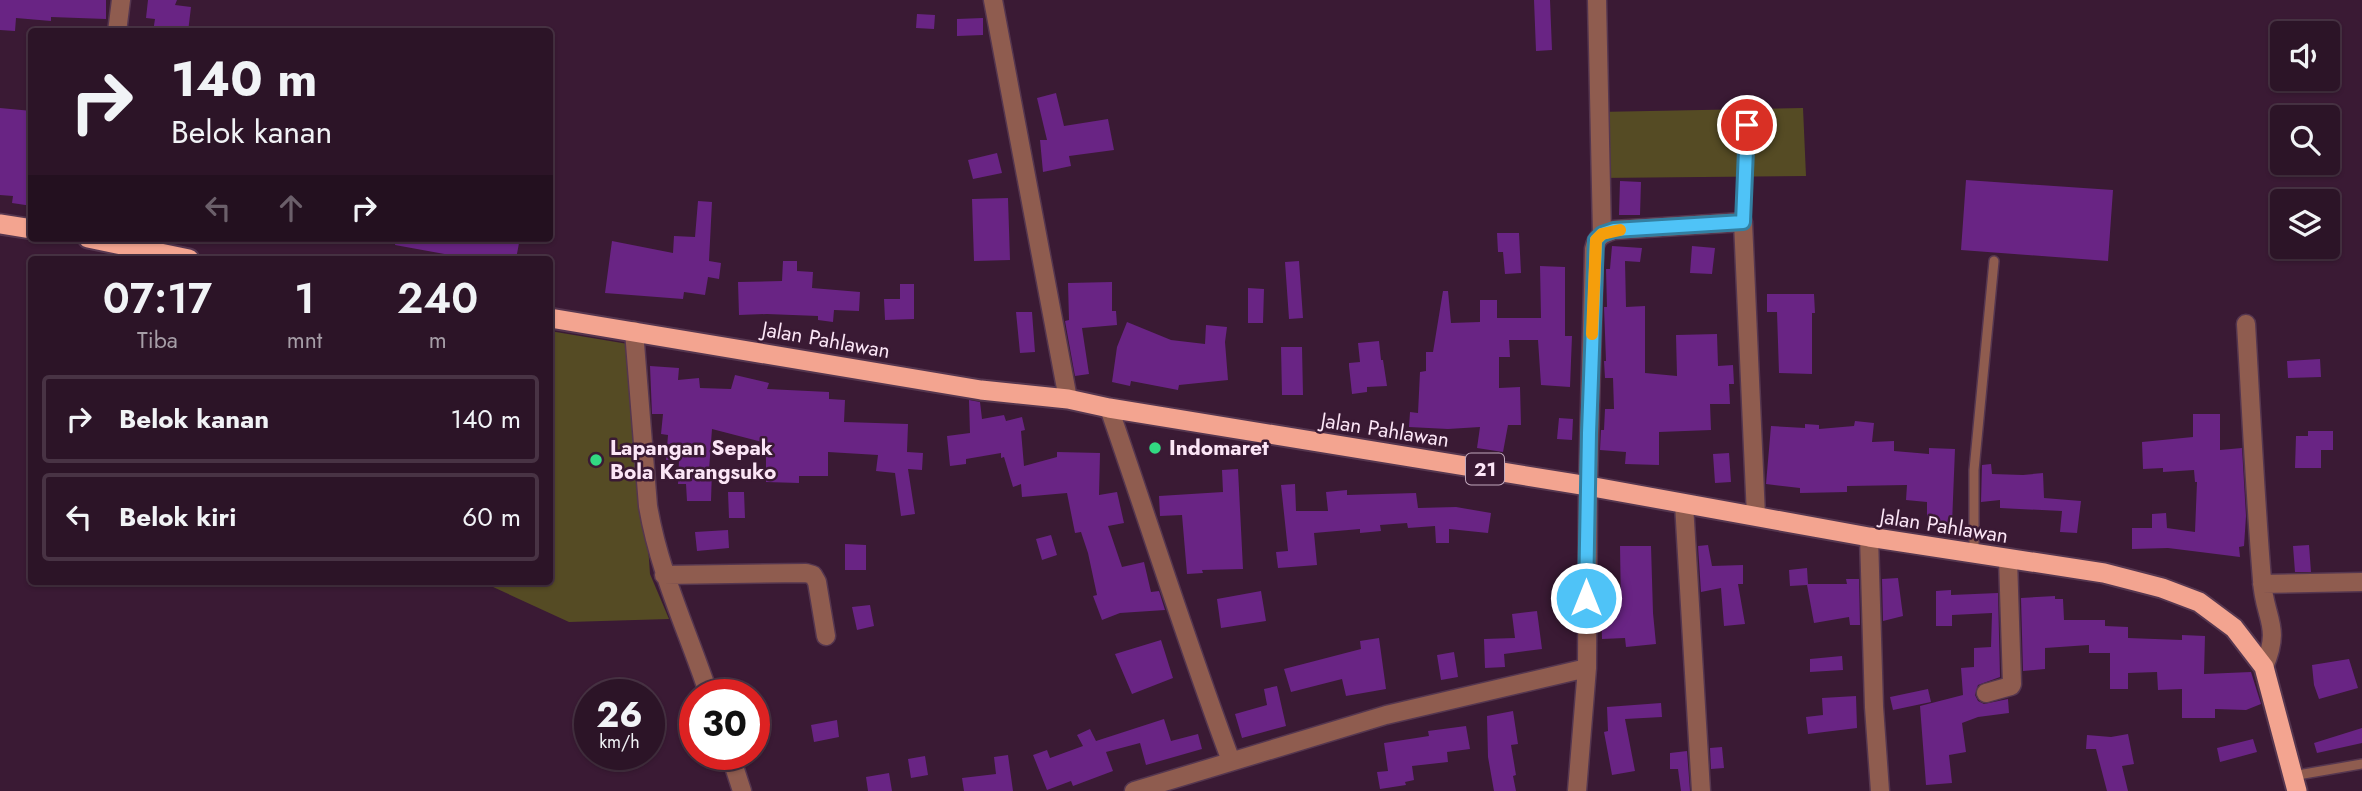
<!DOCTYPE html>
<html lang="id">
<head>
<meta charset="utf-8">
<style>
  body { margin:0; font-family:Jost,sans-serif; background:#341d2f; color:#f1f3f6; height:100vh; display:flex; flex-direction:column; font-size:26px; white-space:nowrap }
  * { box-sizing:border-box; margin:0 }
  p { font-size:23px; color:#a69ea7 }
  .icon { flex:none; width:38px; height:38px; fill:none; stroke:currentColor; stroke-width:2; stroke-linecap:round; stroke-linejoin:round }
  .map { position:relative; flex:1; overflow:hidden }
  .drawer { position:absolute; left:28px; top:256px; width:525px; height:329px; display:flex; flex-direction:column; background:#2c1427; border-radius:7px; box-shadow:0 2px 5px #0004,0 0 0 2px #483344 }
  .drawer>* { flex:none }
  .hud { position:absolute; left:28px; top:28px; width:525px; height:214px; border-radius:7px; box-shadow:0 2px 5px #0004,0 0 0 2px #483344; background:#2c1427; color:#f1f3f6; overflow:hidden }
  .tools { position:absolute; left:2270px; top:21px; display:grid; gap:14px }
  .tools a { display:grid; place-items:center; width:70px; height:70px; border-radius:7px; background:#2c1427; box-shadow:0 2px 5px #0004,0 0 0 2px #483344; font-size:35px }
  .speed { position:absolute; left:574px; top:679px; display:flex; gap:14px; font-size:35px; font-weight:700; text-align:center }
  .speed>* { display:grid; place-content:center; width:91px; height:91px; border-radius:50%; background:#2c1427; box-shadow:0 2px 5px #0004,0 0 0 2px #483344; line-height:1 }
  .speed small { font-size:18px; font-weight:400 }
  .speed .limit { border:10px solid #d22; background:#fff; color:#111 }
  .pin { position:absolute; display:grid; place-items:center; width:60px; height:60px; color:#fff; margin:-30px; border:4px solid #fff; border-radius:50%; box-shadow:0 2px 7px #0007 }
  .me { position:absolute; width:77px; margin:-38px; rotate:0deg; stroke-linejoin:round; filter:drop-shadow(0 0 5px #0008) }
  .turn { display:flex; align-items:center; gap:24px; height:147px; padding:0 28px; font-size:32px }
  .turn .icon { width:91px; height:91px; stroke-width:2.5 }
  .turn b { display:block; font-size:49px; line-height:60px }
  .lanes { display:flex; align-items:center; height:66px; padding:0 28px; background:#0003; justify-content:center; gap:35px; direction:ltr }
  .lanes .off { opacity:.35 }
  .eta { display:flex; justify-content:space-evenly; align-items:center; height:119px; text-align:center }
  .eta b { font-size:42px; font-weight:600; line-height:49px }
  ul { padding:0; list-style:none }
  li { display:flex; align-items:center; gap:21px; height:88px; margin:0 14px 10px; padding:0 14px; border:4px solid #483344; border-radius:7px }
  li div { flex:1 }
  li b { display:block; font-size:26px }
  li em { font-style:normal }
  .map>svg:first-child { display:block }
</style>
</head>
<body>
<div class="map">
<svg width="2362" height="791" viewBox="0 0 2362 791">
  <rect width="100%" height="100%" fill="#3a1a34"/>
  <path fill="#554b24" d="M1803 108 1806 176 1598 178 1597 112Z
    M550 331 634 345 650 574 669 619 569 622 480 581H550Z"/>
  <path fill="#692484" d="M0 0H106V19L51 17V21L16 18 15 31 0 30Z
    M148 0H177L175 5 191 7 188 32H153L155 19 146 18Z
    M1534 0H1550L1552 50 1536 51Z
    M917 14 935 15 934 29 916 28Z
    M983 18V35L957 36V19Z
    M1056 93 1064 126 1108 119 1114 150 1069 156 1071 166 1043 172 1040 140H1047L1037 98Z
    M0 108 32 111V206L12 203 13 196 0 195Z
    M997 153 1002 173 973 179 968 160Z
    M1966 180 2113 190 2108 261 1961 250Z
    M1620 181 1641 182 1640 215H1619Z
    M1008 198 1010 260 974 261 972 199Z
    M698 201 712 202 709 261 721 263 719 279 708 277 705 295 684 292 683 299 605 293 612 241 673 253 674 236 695 237Z
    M1497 233H1519L1521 273 1505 274 1503 252H1498Z
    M396 238H520L516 259H449L450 255 395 245Z
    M1612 246 1642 248 1640 262 1625 261 1626 307 1645 306V373L1677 376 1676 335 1717 334 1718 366 1733 365 1734 384H1729L1730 404H1710L1711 430 1659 432V465L1625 464 1626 452 1600 450 1601 430H1604L1605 409H1614L1613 378H1605L1604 361H1606L1604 307H1607L1606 269H1610Z
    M1692 246 1715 248 1712 274 1690 273Z
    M783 261H797V271L813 272 812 288 860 292 859 311 834 310 833 322 818 320V316L767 314 739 315 738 282 782 281Z
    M1299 261 1303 318 1289 319 1285 262Z
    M1540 266 1565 267V336H1572L1570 387 1541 385 1538 340H1509L1510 357H1499V388L1520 387 1521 425H1508L1503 452 1477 448 1480 427 1448 429 1409 427 1410 412 1418 413 1420 372 1426 371V352H1433L1443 291H1448L1451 323 1480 322V300H1497V318H1541Z
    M1112 282V311H1116L1117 325 1082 328 1089 374 1075 376 1065 321 1069 320 1068 283Z
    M900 284H914V319L885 320 884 299H900Z
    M1248 288 1264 289 1263 323H1248Z
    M1767 294H1814L1815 313H1812V374L1779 373 1777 312H1767Z
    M1016 312H1032L1035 352 1020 353Z
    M1127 322 1171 340 1205 344 1206 325 1227 327 1225 342 1228 380 1179 385 1178 390 1131 381 1130 386 1112 382 1117 347Z
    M1379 341 1381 360H1383L1387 386 1367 387V392L1352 394 1349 366V363L1360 362 1358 343Z
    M1281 347H1302L1303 395H1282Z
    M2320 359 2321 377 2288 378 2287 361Z
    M650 366 679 368 678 380 699 378 700 388 731 389 735 375 769 383 767 389 829 392V399L845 400 844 422 908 424 907 452 923 453 922 470 908 469 915 514 901 516 895 473 876 471 878 455 828 452V476H799V483L766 482V443L712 429 709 470H712L711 501H687L686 484H678L679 460H666L668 435 661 434 663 414H652Z
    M969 400 980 402 982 419 1004 415 1006 421 1022 417 1025 430 1021 431 1024 466 1057 457V452L1100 453 1099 495 1117 492 1124 523 1108 526 1122 567 1144 562 1151 592 1159 591 1165 610 1120 613 1102 620 1093 596 1097 595 1088 553 1081 532 1075 533 1067 493 1022 497 1021 484 1013 487 1004 457 1001 458V453L966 459V464L950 466 947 436 970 433Z
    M2193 414H2220V450L2242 448 2246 516 2244 546 2239 547 2240 557 2168 548 2132 549V528H2152V514L2166 513 2167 528 2195 532 2197 482H2195L2194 470 2163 472V468L2143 469 2142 442 2193 437Z
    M1559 418 1573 419 1572 440 1557 439Z
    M1855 421 1874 423 1872 442 1894 441V451L1929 454V448L1955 449 1952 524 1927 523V502L1906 500 1907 485 1847 486V492L1800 493V488L1766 484 1771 426 1805 428V424L1819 425V429L1854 426Z
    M2308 431H2333V450H2321V468H2295L2296 436H2308Z
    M1729 453 1731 482 1715 483 1713 454Z
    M1991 464 1992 474 2023 475 2043 473 2044 498 2081 501 2077 533 2060 532 2062 511 2000 508V500L1981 502 1982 465Z
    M1238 469 1243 569 1202 570 1203 573 1187 574 1182 515 1160 516 1159 496 1223 492 1222 470Z
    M1295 484 1296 511H1328L1326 492 1347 490V495L1416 493 1418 508 1456 507 1491 513 1488 533 1449 529V543H1436L1435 526 1408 528 1407 523 1380 525 1381 531 1360 533V529L1314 533 1317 565 1278 568 1276 552 1288 551 1281 485Z
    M728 492H744L745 518H729Z
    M728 530 729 548 697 551 695 532Z
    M1051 535 1057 555 1042 560 1036 539Z
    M845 544 866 545V570H845Z
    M1708 545 1712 566 1743 565V584H1738L1745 624 1724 626 1721 588 1701 592 1698 546Z
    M2309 545 2311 572H2295L2293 546Z
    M1620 546H1651L1653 613 1656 644 1626 647 1625 638 1602 639 1601 610 1621 609Z
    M1807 568 1808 584H1847L1846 579H1859L1860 625H1850L1849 617 1814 623 1807 585 1790 586 1789 570Z
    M1898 578 1903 616 1883 621 1882 579Z
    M1951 590V595L1998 593 2000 677 1978 685 1975 695 1978 701 1984 704 2008 699 2009 713 1978 717 1962 723 1966 752 1949 755 1952 783 1926 785 1920 706 1963 695 1961 668 1974 667V648L1991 647 1992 613 1952 615V626H1936V591Z
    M1261 591 1266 621 1221 628 1217 599Z
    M2055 596V599H2063L2064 620H2105V626L2128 627V638L2182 640V635L2205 636 2204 674 2251 672 2261 704 2246 710 2215 709V718H2182V689L2158 690 2157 672 2128 673V689H2110V653H2089V645L2045 648V669L2023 671 2021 598Z
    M870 605 874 626 857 630 852 607Z
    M1537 611 1542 649 1504 654 1505 667 1485 668 1484 639 1515 638 1512 614Z
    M1379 638 1386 689 1346 696 1342 679 1291 692 1284 669 1361 649 1360 641Z
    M1161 640 1173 678 1132 694 1115 654Z
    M1454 652 1458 677 1441 680 1437 655Z
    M1842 656 1843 670 1810 672V659Z
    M2349 659 2358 688 2319 699 2314 685 2312 665Z
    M1277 686 1286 726 1242 738 1235 714 1267 705 1264 689Z
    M1928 689 1931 702 1893 710 1890 697Z
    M1856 696 1857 728 1808 734 1806 717 1823 715 1822 698Z
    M1661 703 1662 717 1625 719 1635 771 1612 775 1604 732 1608 731 1607 707Z
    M1513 711 1518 744 1511 745 1516 775 1513 776 1516 791H1494L1488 757 1487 716Z
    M1164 719 1171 741 1198 734 1202 749 1146 765 1140 743 1106 752 1113 771 1073 786 1071 781 1047 790 1033 755 1047 750 1050 758 1083 746 1077 735 1090 729 1096 741Z
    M837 720 839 737 814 742 811 725Z
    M1466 726 1470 749 1447 752 1448 762 1412 766 1414 780 1405 782 1406 785 1380 789 1377 772 1388 771 1384 743 1429 736 1428 731Z
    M2362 728V743L2317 753 2314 743Z
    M2128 734 2134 764 2122 766 2128 791H2107L2096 749H2086L2087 735 2111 737Z
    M2253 739 2257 752 2220 762 2217 748Z
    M1722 747 1724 768 1711 769 1710 748Z
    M1687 751 1690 791H1681L1678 769H1670V753Z
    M1008 755 1013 791H964L962 778 996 774 994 757Z
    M925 756 928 775 911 778 908 759Z
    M889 773 892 791H868L866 777Z"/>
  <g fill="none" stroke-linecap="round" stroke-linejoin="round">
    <defs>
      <path id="service" d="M1743 222 1748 101
        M1974 553V470L1994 261
        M2292 776 2362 764"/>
      <path id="minor" d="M993 0 1068 399
        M1597 0 1602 234
        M117 32 121 0
        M2246 324C2251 409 2255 494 2262 580 2264 619 2282 625 2264 667
        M634 331 648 506C659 572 688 632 709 695
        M1109 408C1150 526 1187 644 1231 761
        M1684 504 1701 791
        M1869 537 1874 707 1880 791
        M664 575 806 573 813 575 817 582 826 636
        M2262 584 2362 582
        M1986 693 2011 686 2012 684 2008 559
        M730 754 742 791
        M1134 791 1386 715 1587 668
        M1577 791 1587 668 1588 486 1594 249C1597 236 1602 234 1614 230L1743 222 1756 516"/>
      <path id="trunk" d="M0 224 32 229
        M88 238 189 259
        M550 318 981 390 1068 399 1109 408 1588 486 1869 537 2104 573 2162 588 2199 602 2234 628 2264 667 2297 791"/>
    </defs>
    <use href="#service" stroke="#55364f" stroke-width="12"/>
    <use href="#minor" stroke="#55364f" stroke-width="21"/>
    <use href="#trunk" stroke="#55364f" stroke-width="23"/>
    <use href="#service" stroke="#8f5c4f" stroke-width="9"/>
    <use href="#minor" stroke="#8f5c4f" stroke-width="18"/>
    <use href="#trunk" stroke="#f3a490" stroke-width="19"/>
  </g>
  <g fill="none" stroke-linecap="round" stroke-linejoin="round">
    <defs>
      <path id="route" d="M1586 598 1589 433 1596 240 1602 234 1614 230 1743 222 1747 125"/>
    </defs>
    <use href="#route" stroke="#337fa1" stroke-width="18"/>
    <use href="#route" stroke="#4fc3f7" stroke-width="12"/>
    <path stroke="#f59e0b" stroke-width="12" d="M1592 334 1596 240 1602 234 1620 230"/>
  </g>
  <g fill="#32d882" stroke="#3a1a34" stroke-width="2.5">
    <circle cx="1155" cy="448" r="7"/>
    <circle cx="596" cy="460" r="7"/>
  </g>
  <g text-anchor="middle" stroke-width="5" stroke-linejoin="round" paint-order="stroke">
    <rect fill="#3a1a34" stroke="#c1a8bc" stroke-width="2" x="1466" y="453.5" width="38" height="31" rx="5"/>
    <g font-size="19" font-weight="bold" fill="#fbe5f6">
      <text x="1485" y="476">21</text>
    </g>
    <g font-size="21" fill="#fbe5f6" stroke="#3a1a34">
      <text transform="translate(826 340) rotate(10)" y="7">Jalan Pahlawan</text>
      <text transform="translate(1385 430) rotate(9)" y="7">Jalan Pahlawan</text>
      <text transform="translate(1944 526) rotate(9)" y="7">Jalan Pahlawan</text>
    </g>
    <g font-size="21" font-weight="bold" fill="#fbe5f6" stroke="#3a1a34" text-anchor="start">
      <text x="610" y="455">Lapangan Sepak<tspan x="610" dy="24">Bola Karangsuko</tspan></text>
      <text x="1169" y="455">Indomaret</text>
    </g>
  </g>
</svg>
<div class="tools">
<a><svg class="icon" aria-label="sound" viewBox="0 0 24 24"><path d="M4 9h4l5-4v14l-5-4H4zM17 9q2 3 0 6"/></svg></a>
<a><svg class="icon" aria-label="search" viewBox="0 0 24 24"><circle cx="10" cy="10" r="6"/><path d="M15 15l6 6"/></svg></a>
<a><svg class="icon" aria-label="layers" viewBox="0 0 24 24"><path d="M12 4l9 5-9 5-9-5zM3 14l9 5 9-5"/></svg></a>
</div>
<div class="speed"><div>26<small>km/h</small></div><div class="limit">30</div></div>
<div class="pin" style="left:1747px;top:125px;background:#d93025"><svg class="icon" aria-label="arrive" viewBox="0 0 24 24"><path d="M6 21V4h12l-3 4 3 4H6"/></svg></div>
<svg class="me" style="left:1586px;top:598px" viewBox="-20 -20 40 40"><circle r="17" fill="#4fc3f7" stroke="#fff" stroke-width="3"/><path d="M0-11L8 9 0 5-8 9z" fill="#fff"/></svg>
<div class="hud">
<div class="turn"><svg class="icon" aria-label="right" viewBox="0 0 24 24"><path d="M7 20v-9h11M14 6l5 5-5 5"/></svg><div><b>140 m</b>Belok kanan</div></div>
<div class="lanes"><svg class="icon off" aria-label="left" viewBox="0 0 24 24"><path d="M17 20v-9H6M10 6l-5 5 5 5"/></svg><svg class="icon off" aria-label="ahead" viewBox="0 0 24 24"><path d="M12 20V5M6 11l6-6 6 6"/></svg><svg class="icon" aria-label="right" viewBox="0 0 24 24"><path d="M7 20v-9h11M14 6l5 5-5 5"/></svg></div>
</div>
<section class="drawer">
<div class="eta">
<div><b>07:17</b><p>Tiba</p></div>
<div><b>1</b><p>mnt</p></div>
<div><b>240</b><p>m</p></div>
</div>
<ul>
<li><svg class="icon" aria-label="right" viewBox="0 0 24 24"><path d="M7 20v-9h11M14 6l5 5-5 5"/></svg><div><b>Belok kanan</b></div><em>140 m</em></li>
<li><svg class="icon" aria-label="left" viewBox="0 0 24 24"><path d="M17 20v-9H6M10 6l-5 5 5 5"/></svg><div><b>Belok kiri</b></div><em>60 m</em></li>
</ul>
</section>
</div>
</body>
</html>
